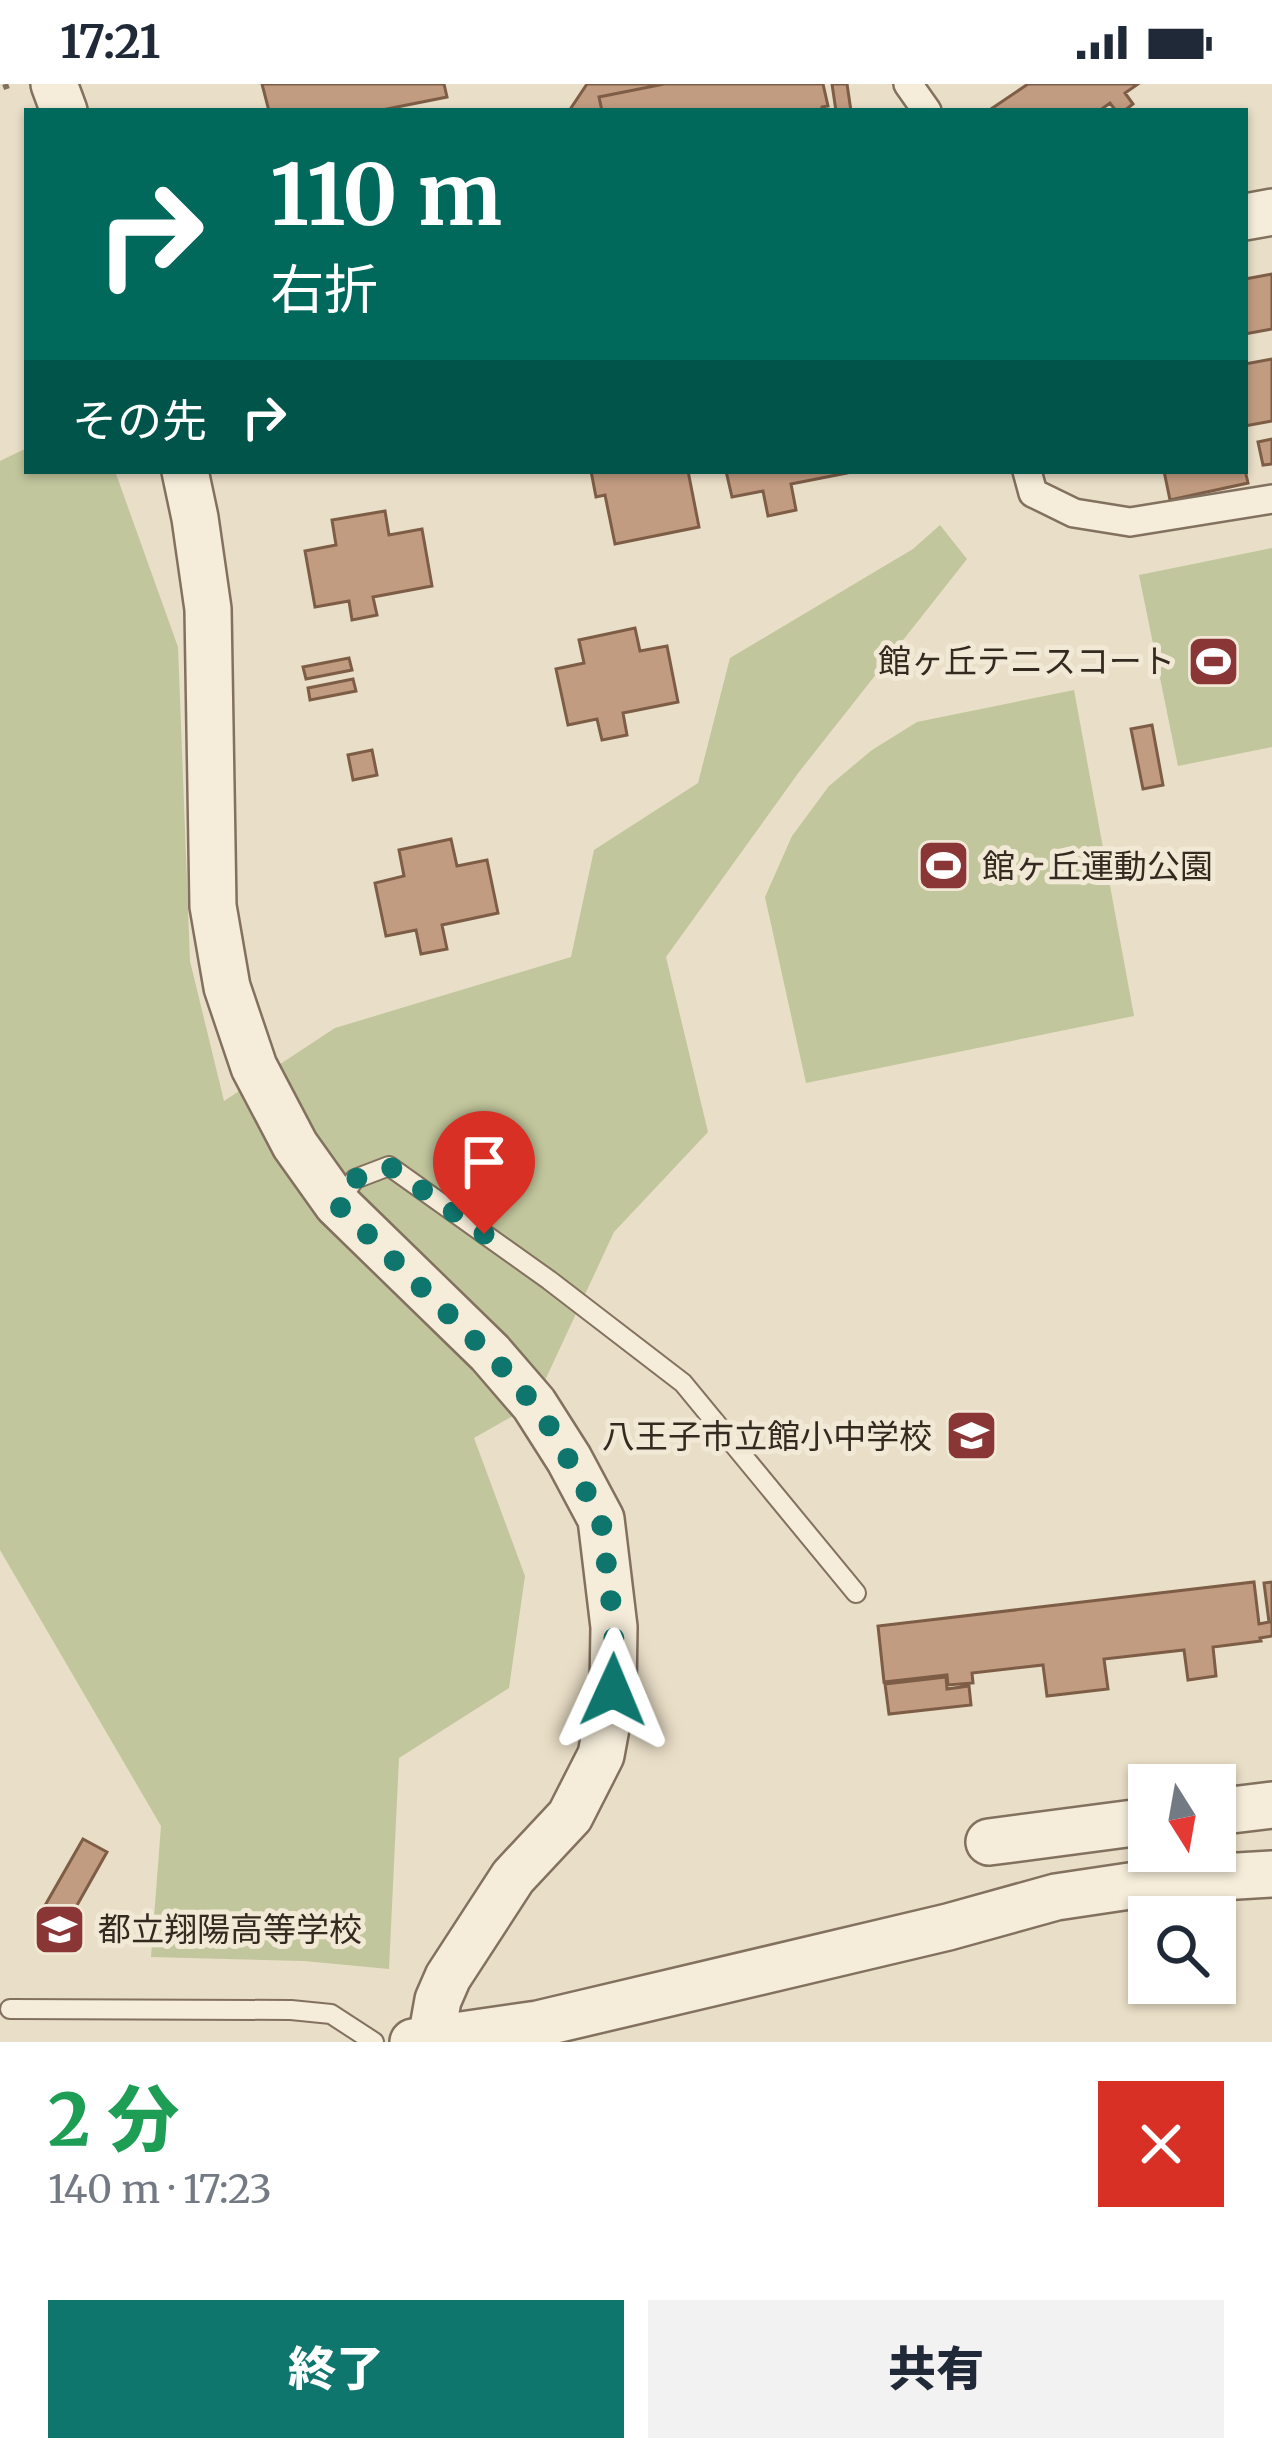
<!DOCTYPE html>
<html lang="ja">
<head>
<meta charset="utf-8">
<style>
  body { margin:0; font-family:Merriweather,"Noto Sans JP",serif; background:#f2f2f3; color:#1f2937; height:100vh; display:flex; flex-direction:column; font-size:45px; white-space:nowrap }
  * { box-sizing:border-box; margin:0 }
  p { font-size:39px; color:#747a83 }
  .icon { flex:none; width:66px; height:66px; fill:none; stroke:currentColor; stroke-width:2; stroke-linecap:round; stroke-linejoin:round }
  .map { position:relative; height:1958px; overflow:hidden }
  .panel { display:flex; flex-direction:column; background:#fff; flex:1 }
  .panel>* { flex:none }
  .guide { position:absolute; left:24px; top:24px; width:1224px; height:366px; border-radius:0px; box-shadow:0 3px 9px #0004; background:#00695c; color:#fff; overflow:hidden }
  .needle { width:78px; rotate:169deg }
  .buttons { position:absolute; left:1128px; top:1680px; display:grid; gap:24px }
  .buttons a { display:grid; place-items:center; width:108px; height:108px; border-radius:0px; background:#fff; box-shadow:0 3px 9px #0004; font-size:60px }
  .pin { position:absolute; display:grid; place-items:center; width:102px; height:102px; color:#fff; margin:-123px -51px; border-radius:50% 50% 50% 0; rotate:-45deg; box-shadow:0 0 12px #0007 }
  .pin .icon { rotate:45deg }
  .me { position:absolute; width:132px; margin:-66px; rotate:1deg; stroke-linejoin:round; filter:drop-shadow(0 0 9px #0008) }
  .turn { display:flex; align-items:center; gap:42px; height:252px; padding:0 48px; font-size:54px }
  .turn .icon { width:156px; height:156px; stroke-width:2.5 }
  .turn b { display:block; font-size:84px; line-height:102px }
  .then { display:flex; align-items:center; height:114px; padding:0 48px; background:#0003; gap:24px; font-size:45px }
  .round { display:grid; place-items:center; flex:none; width:126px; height:126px; border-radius:0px; background:#f2f2f3 }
  .summary { display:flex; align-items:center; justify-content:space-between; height:204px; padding:0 48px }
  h1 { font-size:72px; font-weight:800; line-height:90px; color:#1e9e55 }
  .cta { display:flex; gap:24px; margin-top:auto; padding:24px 48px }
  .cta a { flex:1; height:138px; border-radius:0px; background:#0f766e; color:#fff; font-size:48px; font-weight:800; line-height:138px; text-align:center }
  .cta a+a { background:#f2f2f3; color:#1f2937 }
  .status { display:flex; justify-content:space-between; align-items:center; height:84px; padding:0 60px; background:#fff; direction:ltr }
  .status svg { height:33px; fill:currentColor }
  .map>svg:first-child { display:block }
</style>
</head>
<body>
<div class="status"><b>17:21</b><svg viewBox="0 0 49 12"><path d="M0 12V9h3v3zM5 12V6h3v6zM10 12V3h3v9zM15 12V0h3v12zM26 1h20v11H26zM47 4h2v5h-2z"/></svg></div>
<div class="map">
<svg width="1272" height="1958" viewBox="0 0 1272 1958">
  <rect width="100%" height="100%" fill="#e9dec7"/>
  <path fill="#c1c69c" d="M27 364V387H115L178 563 190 877 224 1017 335 944 571 873 594 766 698 699 730 574 913 465 940 441 967 475 799 688 666 873 708 1048 614 1148 534 1320 474 1354 525 1492 509 1604 399 1674 389 1885 304 1877 151 1873 161 1742 0 1466V377Z
    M1272 464V663L1178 682 1139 491Z
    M1074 606 1134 932 806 999 765 813 792 752 829 702 872 666 917 638Z"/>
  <path fill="#c29c81" stroke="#7e5d47" stroke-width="3" d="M262 0H444L447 13 377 27H269Z
    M587 0H664L599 13 602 27H569Z
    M664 0H823L828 22 822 23V27H602L599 13Z
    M832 0H847L851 27H836Z
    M1028 0H1138L1125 9 1133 20 1124 27H1116L1110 19 1099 27H988Z
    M1272 190V245L1245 250V195Z
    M1272 275V337L1245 342V280Z
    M1272 355V380L1263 381 1258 358Z
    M1245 386 1248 399 1170 416 1164 387Z
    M591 387H688L699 443 615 460 605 411 596 413Z
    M726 387H847V389L791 400 796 426 768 432 763 407 732 413Z
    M385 427 389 451 422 445 432 502 373 513 377 531 352 536 349 517 315 523 305 467 336 461 332 436Z
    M635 544 640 567 667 562 678 618 623 629 627 651 602 656 597 635 568 641 556 585 584 579 579 556Z
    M349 574 352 586 306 595 303 583Z
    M353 595 356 607 310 616 308 604Z
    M1152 641 1163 701 1143 705 1131 645Z
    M372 666 377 691 353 696 348 671Z
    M451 755 457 782 487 776 498 829 442 841 447 865 421 870 416 846 386 852 375 799 404 792 399 766Z
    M1254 1498 1259 1540 1269 1538 1264 1499 1272 1498V1552L1260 1554 1261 1557 1213 1563 1216 1592 1188 1596 1184 1566 1104 1575 1108 1605 1047 1612 1043 1581 972 1589 973 1599 948 1601 947 1591 884 1598 878 1542Z
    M946 1593 947 1605 969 1602 971 1621 889 1630 885 1600Z
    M83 1755 107 1768 67 1839 43 1825Z"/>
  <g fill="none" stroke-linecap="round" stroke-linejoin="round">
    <defs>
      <path id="service" d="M338 1118 355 1095 389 1082 549 1196 683 1299 856 1509
        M10 1925 291 1926 331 1930 374 1958"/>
      <path id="pedestrian" d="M908 0 927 27
        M1027 387 1033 409 1074 429 1130 438 1272 415"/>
      <path id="tertiary" d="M54 0 64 27
        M1245 133 1272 128
        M185 387 195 434 208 525 213 822 227 903 254 983 295 1061 337 1120 490 1269 534 1320 569 1375 601 1435 614 1543 613 1606 601 1671 570 1732 513 1793 448 1893 438 1916 431 1955
        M1215 1728 1272 1721
        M989 1758 1149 1737
        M413 1958 538 1940 948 1843 1056 1813 1170 1796 1272 1790"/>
    </defs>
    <use href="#service" stroke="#82715e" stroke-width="22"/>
    <use href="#pedestrian" stroke="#82715e" stroke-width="32"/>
    <use href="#tertiary" stroke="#82715e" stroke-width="50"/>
    <path stroke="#82715e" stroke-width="6" stroke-dasharray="9 6" stroke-linecap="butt" d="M5 0 7 5"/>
    <use href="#service" stroke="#f5ecd9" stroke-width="18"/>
    <use href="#pedestrian" stroke="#f5ecd9" stroke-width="27"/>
    <use href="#tertiary" stroke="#f5ecd9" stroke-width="45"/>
  </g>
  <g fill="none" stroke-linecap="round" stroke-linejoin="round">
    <path stroke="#0f766e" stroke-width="21" stroke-dasharray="0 37.8" d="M484 1150 389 1082 355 1095 337 1120 513 1294 553 1347 601 1435 614 1543 613 1606"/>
  </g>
  <defs>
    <symbol id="stadium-square" viewBox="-11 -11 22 22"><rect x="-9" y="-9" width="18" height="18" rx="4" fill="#8a3536" stroke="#f1e9d5"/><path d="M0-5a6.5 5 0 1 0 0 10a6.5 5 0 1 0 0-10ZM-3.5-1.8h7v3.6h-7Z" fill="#fff"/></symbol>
    <symbol id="school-square" viewBox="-11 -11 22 22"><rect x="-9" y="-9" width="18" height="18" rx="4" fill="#8a3536" stroke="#f1e9d5"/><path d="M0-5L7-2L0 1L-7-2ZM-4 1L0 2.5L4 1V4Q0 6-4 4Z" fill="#fff"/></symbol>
  </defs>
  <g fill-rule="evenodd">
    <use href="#stadium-square" x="1184" y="548" width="59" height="59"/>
    <use href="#stadium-square" x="914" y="752" width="59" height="59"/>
    <use href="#school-square" x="942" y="1322" width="59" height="59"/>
    <use href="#school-square" x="30" y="1816" width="59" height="59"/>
  </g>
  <g text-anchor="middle" stroke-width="10" stroke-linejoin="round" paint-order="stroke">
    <g font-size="33" fill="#342a20" stroke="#f1e9d5" text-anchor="end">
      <text x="1175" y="589">館ヶ丘テニスコート</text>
      <text x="982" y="794" text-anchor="start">館ヶ丘運動公園</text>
      <text x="932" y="1364">八王子市立館小中学校</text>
      <text x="98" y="1857" text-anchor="start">都立翔陽高等学校</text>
    </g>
  </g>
</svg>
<div class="buttons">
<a><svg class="needle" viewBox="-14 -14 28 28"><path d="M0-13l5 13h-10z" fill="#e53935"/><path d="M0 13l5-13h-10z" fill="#747a83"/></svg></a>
<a><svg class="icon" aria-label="search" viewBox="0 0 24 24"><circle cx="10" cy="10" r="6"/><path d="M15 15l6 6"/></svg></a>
</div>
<div class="pin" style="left:484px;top:1150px;background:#d93025"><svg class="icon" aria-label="arrive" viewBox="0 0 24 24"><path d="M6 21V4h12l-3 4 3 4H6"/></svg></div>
<svg class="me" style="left:613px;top:1606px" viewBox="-20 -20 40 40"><path d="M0-17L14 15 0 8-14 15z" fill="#0f766e" stroke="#fff" stroke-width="4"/></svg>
<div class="guide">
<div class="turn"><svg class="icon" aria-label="right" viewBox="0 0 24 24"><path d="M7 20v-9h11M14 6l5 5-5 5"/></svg><div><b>110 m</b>右折</div></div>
<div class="then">その先<svg class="icon" aria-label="right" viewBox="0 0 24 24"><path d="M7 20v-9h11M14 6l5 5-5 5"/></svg></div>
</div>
</div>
<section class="panel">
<div class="summary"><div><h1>2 分</h1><p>140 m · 17:23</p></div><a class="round" style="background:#d93025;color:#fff"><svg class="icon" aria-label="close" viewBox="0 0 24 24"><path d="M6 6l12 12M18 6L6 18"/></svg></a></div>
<div class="cta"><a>終了</a><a>共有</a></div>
</section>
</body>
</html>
